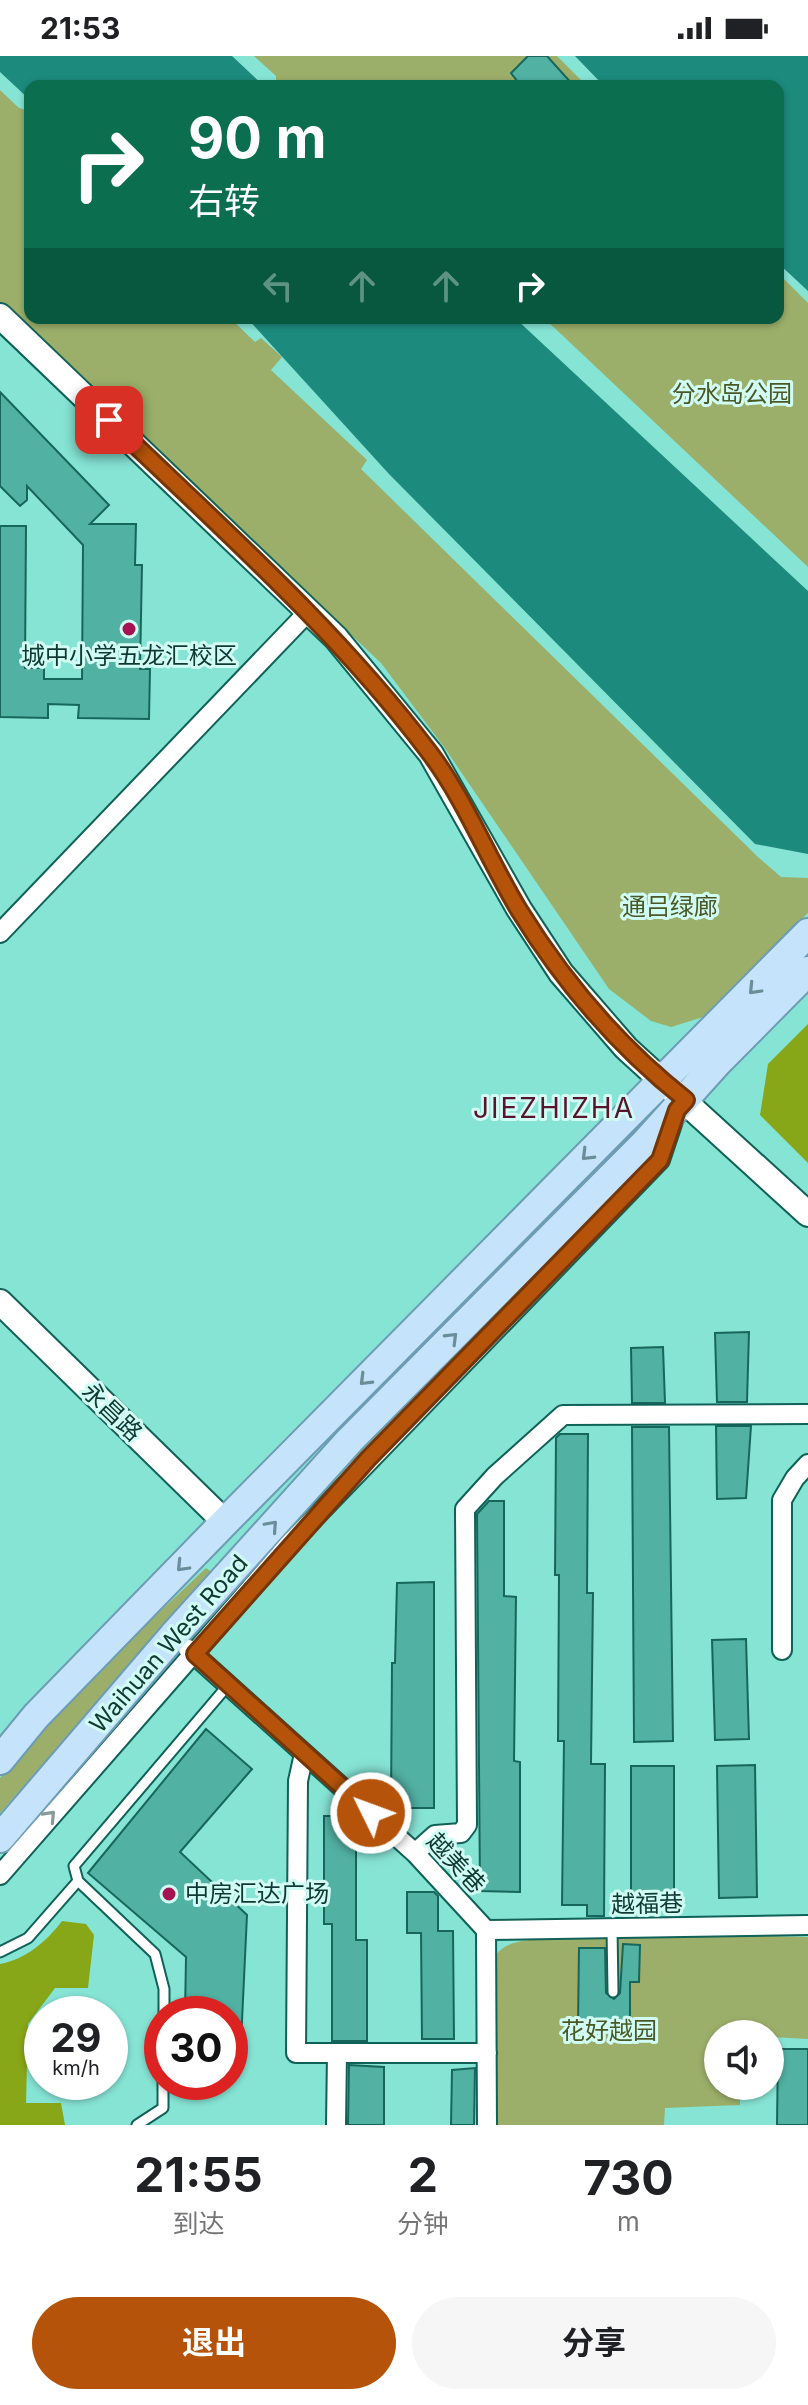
<!DOCTYPE html>
<html lang="zh">
<head>
<meta charset="utf-8">
<style>
  body { margin:0; font-family:Inter,"Noto Sans SC",sans-serif; background:#f6f6f6; color:#202124; height:100vh; display:flex; flex-direction:column; font-size:30px; white-space:nowrap }
  * { box-sizing:border-box; margin:0 }
  p { font-size:26px; color:#757577 }
  .icon { flex:none; width:44px; height:44px; fill:none; stroke:currentColor; stroke-width:2; stroke-linecap:round; stroke-linejoin:round }
  .map { position:relative; height:2069px; overflow:hidden }
  .drawer { display:flex; flex-direction:column; background:#fff; flex:1 }
  .drawer>* { flex:none }
  .top-card { position:absolute; left:24px; top:24px; width:760px; height:244px; border-radius:16px; box-shadow:0 2px 6px #0004; background:#0b6e4f; color:#fff; overflow:hidden }
  .controls { position:absolute; left:704px; top:1964px; display:grid; gap:16px }
  .controls a { display:grid; place-items:center; width:80px; height:80px; border-radius:50%; background:#fff; box-shadow:0 2px 6px #0004; font-size:40px }
  .speed { position:absolute; left:24px; top:1940px; display:flex; gap:16px; font-size:40px; font-weight:700; text-align:center }
  .speed>* { display:grid; place-content:center; width:104px; height:104px; border-radius:50%; background:#fff; box-shadow:0 2px 6px #0004; line-height:1 }
  .speed small { font-size:20px; font-weight:400 }
  .speed .limit { border:12px solid #d22; background:#fff; color:#111 }
  .pin { position:absolute; display:grid; place-items:center; width:68px; height:68px; color:#fff; margin:-34px; border-radius:16px; box-shadow:0 4px 12px #0006 }
  .me { position:absolute; width:88px; margin:-44px; rotate:312deg; stroke-linejoin:round; filter:drop-shadow(0 0 6px #0008) }
  .turn { display:flex; align-items:center; gap:28px; height:168px; padding:0 32px; font-size:36px }
  .turn .icon { width:104px; height:104px; stroke-width:2.5 }
  .turn b { display:block; font-size:56px; line-height:68px }
  .lanes { display:flex; align-items:center; height:76px; padding:0 32px; background:#0003; justify-content:center; gap:40px; direction:ltr }
  .lanes .off { opacity:.35 }
  .eta { display:flex; justify-content:space-evenly; align-items:center; height:136px; text-align:center }
  .eta b { font-size:48px; font-weight:700; line-height:56px }
  .cta { display:flex; gap:16px; margin-top:auto; padding:16px 32px }
  .cta a { flex:1; height:92px; border-radius:48px; background:#b45309; color:#fff; font-size:32px; font-weight:700; line-height:92px; text-align:center }
  .cta a+a { background:#f6f6f6; color:#202124 }
  .status { display:flex; justify-content:space-between; align-items:center; height:56px; padding:0 40px; background:#fff; direction:ltr }
  .status svg { height:22px; fill:currentColor }
  .map>svg:first-child { display:block }
</style>
</head>
<body>
<div class="status"><b>21:53</b><svg viewBox="0 0 49 12"><path d="M0 12V9h3v3zM5 12V6h3v6zM10 12V3h3v9zM15 12V0h3v12zM26 1h20v11H26zM47 4h2v5h-2z"/></svg></div>
<div class="map">
<svg width="808" height="2069" viewBox="0 0 808 2069">
  <rect width="100%" height="100%" fill="#86e4d5"/>
  <path fill="#9baf6a" d="M254 0H557L587 30H276V20Z
    M0 34 19 52 30 55V262H230L255 286 261 282 282 301 271 314 367 404 361 413 759 802 781 821 808 822V857L703 961 671 971 651 965 609 933 444 691 381 607 0 247Z
    M778 217 808 247V511L544 262H778Z
    M206 1512 213 1517 0 1757V1722L94 1618Z
    M686 1878 808 1881V1983L718 1978V2030H740V2049L665 2052 664 2069H492L495 1900C504 1888 515 1886 529 1884Z"/>
  <path fill="#87a718" d="M808 968V1107L760 1059 768 1008Z
    M62 1865 86 1868 94 1879 88 1932H55L28 1968 26 2047H61L65 2069H0V1908C26 1903 46 1886 62 1865Z"/>
  <path fill="#1c8a7d" d="M0 0H232L264 30H30V44L0 16Z
    M575 0H808V235L778 207V30H604Z
    M247 262H515L808 535V798L755 788 389 418Z"/>
  <path fill="#51b1a3" stroke="#17665c" stroke-width="2" d="M528 0H547L574 30H521L511 17Z
    M0 336 109 449 90 468H136L135 509H142L140 613H150L149 663 78 662 79 649 48 648V662L0 661V470H26L25 612H44V623H82L83 489 27 430V444L20 450 0 430Z
    M749 1276 747 1346H717L715 1277Z
    M663 1291 665 1347H632L631 1292Z
    M716 1370H751L746 1442 717 1443Z
    M632 1371H669L673 1685 634 1686Z
    M560 1378H588L587 1537H593L591 1708H605L604 1860H587V1849H562L564 1685H558L559 1519H555L556 1382Z
    M489 1445H504V1540L516 1541 514 1705 520 1706V1836L480 1835 477 1458Z
    M434 1526V1752H391L392 1607H395L397 1527Z
    M746 1583 749 1683 715 1684 712 1584Z
    M206 1673 252 1713 180 1796 247 1859 241 1986H230V1958H185L186 1901 88 1817Z
    M755 1709 757 1841 719 1842 717 1710Z
    M631 1710H674V1841H631Z
    M324 1760H356V1884H367V1985H332V1868H324Z
    M407 1836H434L438 1840V1875H453L454 1983H422L421 1877H407Z
    M623 1888 640 1889 639 1926H630V1970L578 1969 579 1892H605L606 1937 614 1943 620 1937Z
    M778 1993H808V2069H777Z
    M349 2009 384 2011V2069H348Z
    M475 2012 474 2069H451L452 2014Z"/>
  <g fill="none" stroke-linecap="round" stroke-linejoin="round">
    <defs>
      <path id="lane" d="M78 1825 74 1810 229 1628
        M612 1872 613 1936
        M0 1896 28 1882 78 1825 155 1898 164 1933V1958
        M137 2069 163 2052V2026"/>
      <path id="street" d="M0 877 308 556
        M188 1593 415 1797 486 1874 487 2069
        M782 1594V1444L795 1422 808 1408
        M304 1698 298 1725 296 1997H487
        M415 1797 435 1779 461 1777 467 1769 465 1453 495 1420 563 1359 808 1358
        M0 1819 290 1487 660 1104 674 1062
        M486 1874 808 1869
        M336 2069 337 1997"/>
      <path id="secondary" d="M0 260 336 582 431 698 519 853 561 917 626 992 808 1158
        M0 1246 225 1466"/>
      <path id="primary" d="M0 1704 36 1660 225 1466 808 877
        M0 1782 173 1580 350 1384 645 1087 717 1007 808 915"/>
    </defs>
    <use href="#lane" stroke="#106157" stroke-width="13"/>
    <use href="#street" stroke="#106157" stroke-width="22"/>
    <use href="#secondary" stroke="#106157" stroke-width="28"/>
    <use href="#primary" stroke="#6d9cb5" stroke-width="32"/>
    <use href="#lane" stroke="#fff" stroke-width="9"/>
    <use href="#street" stroke="#fff" stroke-width="18"/>
    <use href="#secondary" stroke="#fff" stroke-width="24"/>
    <use href="#primary" stroke="#c5e4fc" stroke-width="28"/>
  </g>
  <defs><path id="oneway-chevron" d="M-2-3.5L2.5 0L-2 3.5" fill="none" stroke-width="1.6" stroke-linecap="round" stroke-linejoin="round" transform="scale(2)"/></defs>
  <g stroke="#6a8e98">
    <use href="#oneway-chevron" transform="translate(754 933) rotate(134)"/>
    <use href="#oneway-chevron" transform="translate(587 1099) rotate(135)"/>
    <use href="#oneway-chevron" transform="translate(452 1282) rotate(-45)"/>
    <use href="#oneway-chevron" transform="translate(365 1324) rotate(135)"/>
    <use href="#oneway-chevron" transform="translate(272 1470) rotate(-48)"/>
    <use href="#oneway-chevron" transform="translate(182 1510) rotate(134)"/>
  </g>
  <use stroke="#889c9a" href="#oneway-chevron" transform="translate(50 1760) rotate(-47)"/>
  <g fill="none" stroke-linecap="round" stroke-linejoin="round">
    <defs>
      <path id="route" d="M109 364C220 471 336 573 429 696 465 743 488 803 519 854 564 927 619 991 686 1044L677 1054 660 1104 368 1403 195 1598 371 1757"/>
    </defs>
    <use href="#route" stroke="#753606" stroke-width="20"/>
    <use href="#route" stroke="#b45309" stroke-width="14"/>
  </g>
  <g fill="#a51353" stroke="#d0fcf3" stroke-width="3">
    <circle cx="129" cy="573" r="8"/>
    <circle cx="169" cy="1838" r="8"/>
  </g>
  <g text-anchor="middle" stroke-width="6" stroke-linejoin="round" paint-order="stroke">
    <g font-size="24" fill="#4a5826" stroke="#d0fcf3">
      <text x="732" y="346">分水岛公园</text>
      <text x="670" y="859">通吕绿廊</text>
      <text x="609" y="1983">花好越园</text>
    </g>
    <g font-size="24" fill="#103934" stroke="#d0fcf3">
      <text x="129" y="608">城中小学五龙汇校区</text>
      <text x="185" y="1846" text-anchor="start">中房汇达广场</text>
    </g>
    <g font-size="24" fill="#103934" stroke="#d0fcf3">
      <text transform="translate(112 1356) rotate(44)" y="8">永昌路</text>
      <text transform="translate(169 1588) rotate(-49)" y="8">Waihuan West Road</text>
      <text transform="translate(456 1807) rotate(47)" y="8">越美巷</text>
      <text transform="translate(647 1848) rotate(-1)" y="8">越福巷</text>
    </g>
    <g font-size="28" letter-spacing="2" fill="#57142d" stroke="#d0fcf3">
      <text x="554" y="1062">JIEZHIZHA</text>
    </g>
  </g>
</svg>
<div class="controls">
<a><svg class="icon" aria-label="sound" viewBox="0 0 24 24"><path d="M4 9h4l5-4v14l-5-4H4zM17 9q2 3 0 6"/></svg></a>
</div>
<div class="speed"><div>29<small>km/h</small></div><div class="limit">30</div></div>
<div class="pin" style="left:109px;top:364px;background:#d93025"><svg class="icon" aria-label="arrive" viewBox="0 0 24 24"><path d="M6 21V4h12l-3 4 3 4H6"/></svg></div>
<svg class="me" style="left:371px;top:1757px" viewBox="-20 -20 40 40"><circle r="17" fill="#b45309" stroke="#fff" stroke-width="3"/><path d="M0-11L8 9 0 5-8 9z" fill="#fff"/></svg>
<div class="top-card">
<div class="turn"><svg class="icon" aria-label="right" viewBox="0 0 24 24"><path d="M7 20v-9h11M14 6l5 5-5 5"/></svg><div><b>90 m</b>右转</div></div>
<div class="lanes"><svg class="icon off" aria-label="left" viewBox="0 0 24 24"><path d="M17 20v-9H6M10 6l-5 5 5 5"/></svg><svg class="icon off" aria-label="ahead" viewBox="0 0 24 24"><path d="M12 20V5M6 11l6-6 6 6"/></svg><svg class="icon off" aria-label="ahead" viewBox="0 0 24 24"><path d="M12 20V5M6 11l6-6 6 6"/></svg><svg class="icon" aria-label="right" viewBox="0 0 24 24"><path d="M7 20v-9h11M14 6l5 5-5 5"/></svg></div>
</div>
</div>
<section class="drawer">
<div class="eta">
<div><b>21:55</b><p>到达</p></div>
<div><b>2</b><p>分钟</p></div>
<div><b>730</b><p>m</p></div>
</div>
<div class="cta"><a>退出</a><a>分享</a></div>
</section>
</body>
</html>
